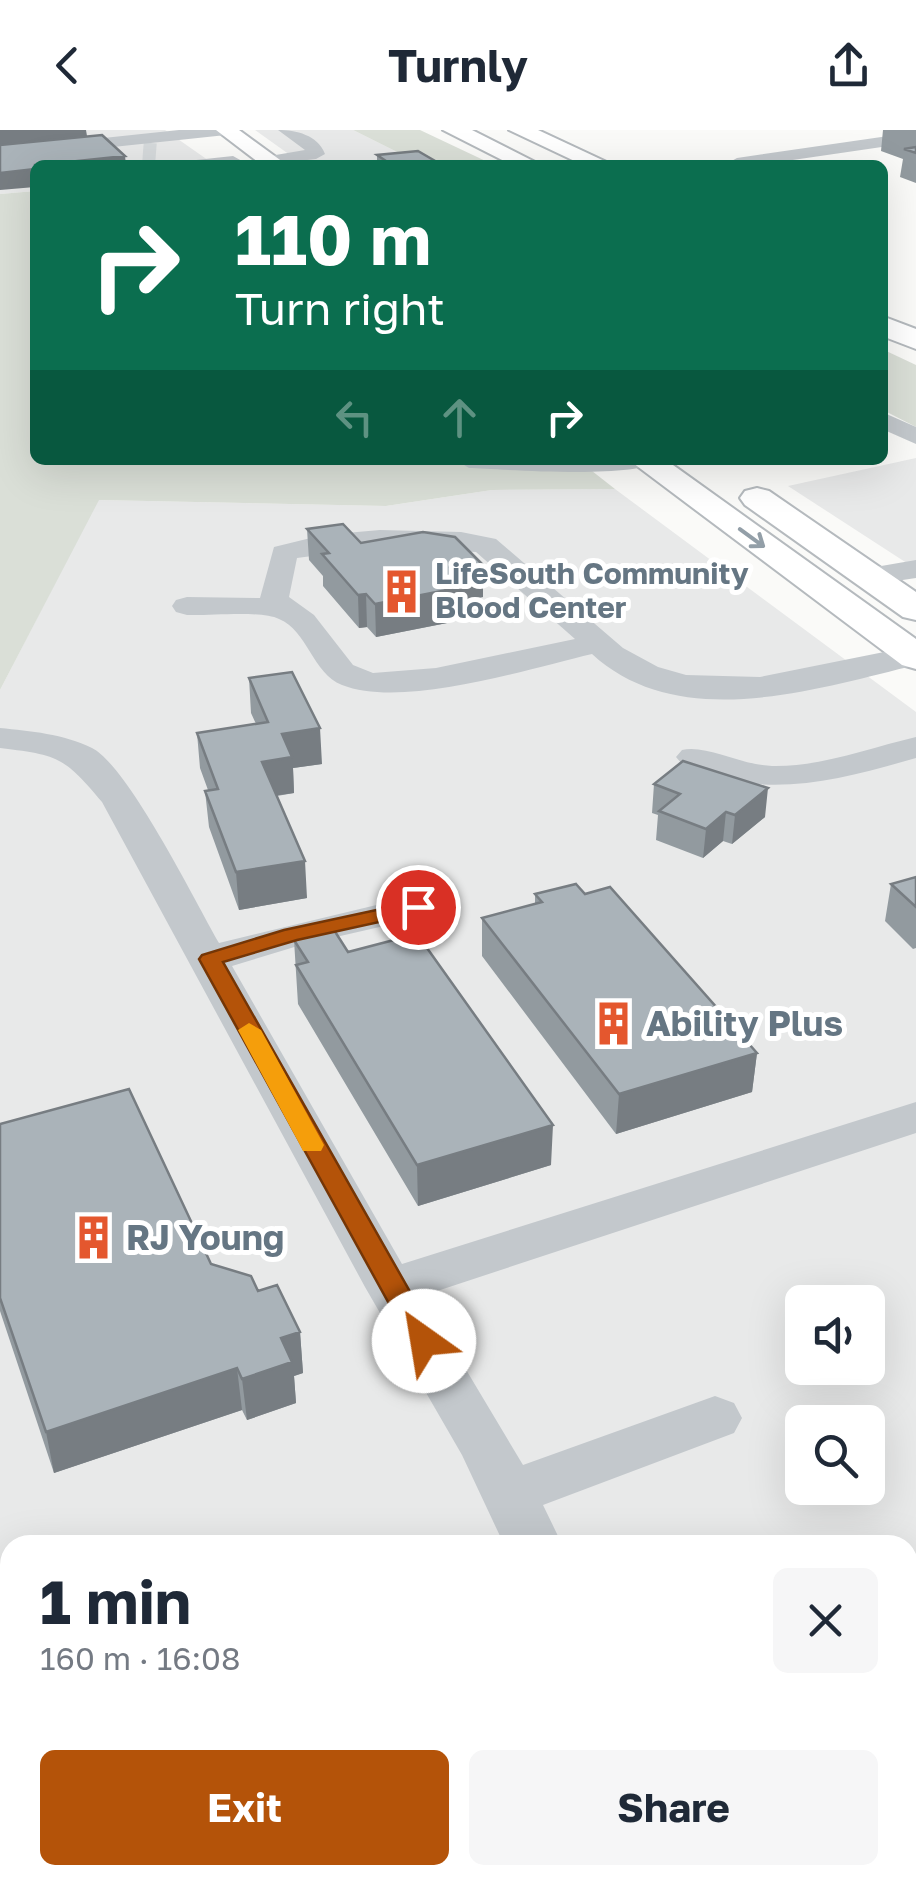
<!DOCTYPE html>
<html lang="en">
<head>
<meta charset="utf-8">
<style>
  body { margin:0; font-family:"Golos Text",sans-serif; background:#f6f6f7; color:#1f2937; height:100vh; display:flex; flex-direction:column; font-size:38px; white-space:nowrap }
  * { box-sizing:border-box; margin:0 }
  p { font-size:32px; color:#747a83 }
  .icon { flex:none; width:55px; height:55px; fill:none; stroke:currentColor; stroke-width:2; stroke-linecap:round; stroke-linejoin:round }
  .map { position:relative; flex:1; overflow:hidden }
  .side { position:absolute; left:0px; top:1405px; width:918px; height:350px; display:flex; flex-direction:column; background:#fff; border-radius:30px 30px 0 0; box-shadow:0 10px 40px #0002 }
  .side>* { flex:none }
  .top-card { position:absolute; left:30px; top:30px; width:858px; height:305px; border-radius:15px; box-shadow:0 10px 40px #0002; background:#0b6e4f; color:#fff; overflow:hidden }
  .controls { position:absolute; left:785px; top:1155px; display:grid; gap:20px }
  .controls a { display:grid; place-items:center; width:100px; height:100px; border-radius:15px; background:#fff; box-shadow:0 10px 40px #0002; font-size:50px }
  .pin { position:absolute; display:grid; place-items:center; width:85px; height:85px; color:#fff; margin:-42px; border:5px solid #fff; border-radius:50%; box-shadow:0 2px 10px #0007 }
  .me { position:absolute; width:110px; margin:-55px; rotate:328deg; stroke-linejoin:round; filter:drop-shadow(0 0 8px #0008) }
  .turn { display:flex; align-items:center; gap:35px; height:210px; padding:0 40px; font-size:45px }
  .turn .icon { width:130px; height:130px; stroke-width:2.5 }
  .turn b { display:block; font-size:70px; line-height:85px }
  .lanes { display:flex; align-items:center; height:95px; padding:0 40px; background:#0003; justify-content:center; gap:50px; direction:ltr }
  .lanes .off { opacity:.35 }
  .round { display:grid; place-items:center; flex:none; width:105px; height:105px; border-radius:15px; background:#f6f6f7 }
  .headline { display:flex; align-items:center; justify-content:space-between; height:170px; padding:0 40px }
  h1 { font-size:60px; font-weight:700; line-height:75px }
  .cta { display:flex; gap:20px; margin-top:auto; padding:20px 40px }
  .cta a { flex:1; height:115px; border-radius:15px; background:#b45309; color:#fff; font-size:40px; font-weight:700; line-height:115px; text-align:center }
  .cta a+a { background:#f6f6f7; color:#1f2937 }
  header { display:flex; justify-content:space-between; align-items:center; height:130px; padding:0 40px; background:#fff; font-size:45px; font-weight:700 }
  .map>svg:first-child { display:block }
</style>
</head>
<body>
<header><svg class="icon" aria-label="back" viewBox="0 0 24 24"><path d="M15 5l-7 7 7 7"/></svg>Turnly<svg class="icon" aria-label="share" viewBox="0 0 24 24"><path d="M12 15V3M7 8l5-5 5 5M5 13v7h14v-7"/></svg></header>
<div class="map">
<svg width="916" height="1755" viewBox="0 0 916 1755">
  <rect width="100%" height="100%" fill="#fafaf8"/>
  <path fill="#e8e9e9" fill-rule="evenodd" d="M0 0H165L215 35H35V61L0 64Z
    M255 0H353L423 35H304Z
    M916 328V439L788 356Z
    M615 359 916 582V1755H0V560L98 370 386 376 492 360ZM802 1172H868V1238H802ZM802 1292H868V1358H802ZM10 1415H908V1745H10Z"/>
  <path fill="#dadfd7" d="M353 0H420L494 35H423Z
    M35 61V330H578L615 359 492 360 386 376 99 370 0 560V64Z
    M882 219 916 235V297L883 280Z"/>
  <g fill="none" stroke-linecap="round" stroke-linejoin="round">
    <path stroke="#d5d9db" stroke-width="19" stroke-dasharray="19 9" stroke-linecap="butt" d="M143 22 156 23"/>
    <defs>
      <path id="major" d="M216 0H239L287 35H262Z
        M629 330H666L916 509V539L902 535Z
        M757 358 769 361 916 462V490L903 487 745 375 740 368 745 361Z"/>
      <path id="highway" d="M443 0H472L541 35H512Z
        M509 0H538L613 35H583Z
        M882 186 916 199V219L882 206Z"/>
    </defs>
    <use href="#major" stroke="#b5babe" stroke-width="4"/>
    <use href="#highway" stroke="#b4b9bd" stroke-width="4"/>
    <path fill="#c3c8cc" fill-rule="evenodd" d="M179 0H234L226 5 0 29V19Z
      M278 0C296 0 318 5 325 24L316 29 264 35V27L305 20Z
      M916 2V12L759 35 728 33 737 28Z
      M233 26 242 31 239 35H187L196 30Z
      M882 282 916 297V314L882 299Z
      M456 330H658C641 350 501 339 469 338Z
      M380 400 461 402 496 409 623 518 658 537 686 545 760 547 914 516 916 535C816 559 679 604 592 524 528 539 403 579 342 555 312 543 308 501 279 489 261 480 209 486 187 485L176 482 172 476 176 470 187 467 260 468 274 417 323 405ZM380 417 476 422 575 509 436 538 373 543 353 535 314 485 289 467 297 428Z
      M916 430V448L869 455 858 452 854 446 858 440Z
      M0 598C30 601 64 604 92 618 128 636 196 773 219 813L418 765 432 769 438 777 432 785 301 815 232 836 402 1134 916 972V1003L422 1166 523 1335 715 1266 734 1273 742 1288 734 1303 543 1375 558 1406 556 1415H498L500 1406 462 1325 365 1157 102 672C64 627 59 625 0 618Z
      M916 607V628C849 647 787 665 717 648 703 645 685 639 676 627L682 620C705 614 741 635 772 636 821 637 869 618 916 607Z
      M10 1599V1659L0 1660V1600Z"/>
    <use href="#major" fill="#fff" fill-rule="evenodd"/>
    <use href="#highway" fill="#fff" fill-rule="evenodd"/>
  </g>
  <path fill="#929a9f" d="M883 0H916V53L900 47 903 29 881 21Z
    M377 25 442 35H377Z
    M307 399 361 413 483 467 471 469V484L447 488V493L376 507 367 497 359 498 323 456V446L309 430Z
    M249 548 322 634 293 638 294 663 277 666 307 768 239 780 209 697 205 661 208 660 200 638 197 603 256 594 251 583Z
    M654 654 765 687 732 714 723 711 703 728 656 710 658 685 652 683Z
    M916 747V818L913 819 885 791 891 754Z
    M535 764H585L757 923 752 962 616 1004 482 826V788L535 774Z
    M294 810 348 822 551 1035 418 1076 298 874Z
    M0 994 211 1134 258 1161 300 1202 303 1243 294 1246 296 1273 247 1290 242 1280 54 1343 0 1181Z"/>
  <path fill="#777d82" d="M0 0H86L87 6 0 15Z
    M125 26 126 35H70L69 32Z
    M35 39V57L0 60V43Z
    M483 435V467L471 469V484L447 488V493L376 507 375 474 443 456 459 439Z
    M366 464 367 497 359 498 358 465Z
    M320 598 322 634 293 638 294 663 265 667 262 632 282 604Z
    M768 658 765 687 732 714 735 685Z
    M726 682 723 711 703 728 706 699Z
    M305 731 307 768 239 780 236 742Z
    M757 923 752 962 616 1004 619 964Z
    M553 995 551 1035 418 1076 417 1035Z
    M300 1202 303 1243 294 1246 296 1273 247 1290 242 1249 281 1208Z
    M237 1238 242 1280 54 1343 46 1302Z"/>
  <path fill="#aab3b9" stroke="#777d82" stroke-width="2.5" d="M102 5 125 26 69 32 73 35H35V39L0 43V15Z
    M916 17V23L904 19Z
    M418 21 442 35H392L377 25Z
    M343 394 361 413 423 402 455 407 483 435 459 439 471 451 443 456 447 460 375 474 366 464 358 465 322 424 329 423 307 399Z
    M292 542 320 598 282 604 292 627 262 632 305 731 236 742 205 661 218 659 197 603 268 592 249 548Z
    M683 631 768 658 735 685 726 682 706 699 659 681 680 664 654 654Z
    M916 747V777L891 754Z
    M576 754 585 764 610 757 757 923 619 964 482 788 542 772 535 764Z
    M334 800 348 822 417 804 553 995 417 1035 296 835 308 832 294 810Z
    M129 959 211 1134 251 1146 258 1161 277 1155 300 1202 281 1208 292 1232 242 1249 237 1238 46 1302 0 1168V994Z"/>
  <defs><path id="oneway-shaft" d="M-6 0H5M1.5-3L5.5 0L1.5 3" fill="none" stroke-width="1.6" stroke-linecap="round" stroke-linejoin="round" transform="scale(2.5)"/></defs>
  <use stroke="#939fa8" href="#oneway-shaft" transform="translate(752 408) rotate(36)"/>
  <path fill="#b45309" stroke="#753606" stroke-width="2.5" d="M418 771 425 773 428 777 425 782 297 810 223 832 438 1211 434 1219 424 1222 414 1219 199 829 202 825 284 800Z"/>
  <path fill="#f59e0b" d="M249 893 261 900 324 1015 321 1021H303L300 1015 238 900Z"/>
  <defs>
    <symbol id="building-bare" viewBox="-9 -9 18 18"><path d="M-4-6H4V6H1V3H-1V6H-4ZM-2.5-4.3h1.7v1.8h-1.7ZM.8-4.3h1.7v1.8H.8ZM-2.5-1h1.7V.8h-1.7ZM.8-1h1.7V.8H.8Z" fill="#e4572e" stroke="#fff" stroke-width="2.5" paint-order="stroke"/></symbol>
  </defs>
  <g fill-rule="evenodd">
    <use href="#building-bare" x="370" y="430" width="63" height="63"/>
    <use href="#building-bare" x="582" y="862" width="63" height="63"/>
    <use href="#building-bare" x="62" y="1076" width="63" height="63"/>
  </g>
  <g text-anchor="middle" stroke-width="10" stroke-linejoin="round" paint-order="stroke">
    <g font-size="30" font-weight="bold" fill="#657683" stroke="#fff" text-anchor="start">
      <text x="435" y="454">LifeSouth Community<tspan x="435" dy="34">Blood Center</tspan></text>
    </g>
    <g font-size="35" font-weight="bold" fill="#657683" stroke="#fff" text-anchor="start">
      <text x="646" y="906">Ability Plus</text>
      <text x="126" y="1120">RJ Young</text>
    </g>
  </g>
</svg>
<div class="controls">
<a><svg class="icon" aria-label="sound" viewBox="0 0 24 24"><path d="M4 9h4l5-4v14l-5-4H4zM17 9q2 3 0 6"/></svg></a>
<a><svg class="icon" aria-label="search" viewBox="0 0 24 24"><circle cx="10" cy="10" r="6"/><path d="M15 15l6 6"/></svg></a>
</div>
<div class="pin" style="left:418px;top:777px;background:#d93025"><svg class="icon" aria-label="arrive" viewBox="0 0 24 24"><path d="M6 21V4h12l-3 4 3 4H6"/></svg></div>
<svg class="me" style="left:424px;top:1211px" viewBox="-20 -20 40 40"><circle r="19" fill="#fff"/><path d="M0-13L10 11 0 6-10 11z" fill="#b45309"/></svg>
<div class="top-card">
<div class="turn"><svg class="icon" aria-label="right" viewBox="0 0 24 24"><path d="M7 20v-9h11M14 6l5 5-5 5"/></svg><div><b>110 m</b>Turn right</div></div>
<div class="lanes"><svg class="icon off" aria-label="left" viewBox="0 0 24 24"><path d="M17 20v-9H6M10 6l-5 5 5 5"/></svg><svg class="icon off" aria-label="ahead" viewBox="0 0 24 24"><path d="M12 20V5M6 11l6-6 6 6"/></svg><svg class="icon" aria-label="right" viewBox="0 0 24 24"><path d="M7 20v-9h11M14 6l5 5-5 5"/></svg></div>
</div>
<section class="side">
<div class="headline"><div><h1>1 min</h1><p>160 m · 16:08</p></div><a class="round"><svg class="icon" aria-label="close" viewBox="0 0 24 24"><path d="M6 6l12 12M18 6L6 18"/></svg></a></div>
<div class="cta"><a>Exit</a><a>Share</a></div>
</section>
</div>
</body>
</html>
